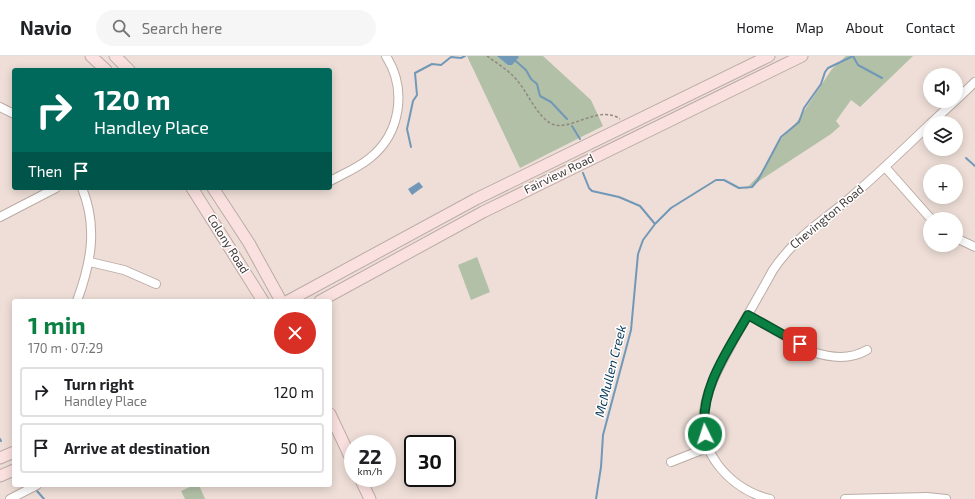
<!DOCTYPE html>
<html lang="en">
<head>
<meta charset="utf-8">
<style>
  body { margin:0; font-family:"Exo 2",sans-serif; background:#f6f6f6; color:#202124; height:100vh; display:flex; flex-direction:column; font-size:15px; white-space:nowrap }
  * { box-sizing:border-box; margin:0 }
  p { font-size:13px; color:#757577 }
  .icon { flex:none; width:22px; height:22px; fill:none; stroke:currentColor; stroke-width:2; stroke-linecap:round; stroke-linejoin:round }
  .map { position:relative; flex:1; overflow:hidden }
  .details { position:absolute; left:12px; top:243px; width:320px; height:188px; display:flex; flex-direction:column; background:#fff; border-radius:4px; box-shadow:0 2px 10px #0003 }
  .details>* { flex:none }
  .guide { position:absolute; left:12px; top:12px; width:320px; height:122px; border-radius:4px; box-shadow:0 2px 10px #0003; background:#00695c; color:#fff; overflow:hidden }
  .buttons { position:absolute; left:923px; top:12px; display:grid; gap:8px }
  .buttons a { display:grid; place-items:center; width:40px; height:40px; border-radius:50%; background:#fff; box-shadow:0 2px 10px #0003; font-size:20px }
  .speed { position:absolute; left:344px; top:379px; display:flex; gap:8px; font-size:20px; font-weight:700; text-align:center }
  .speed>* { display:grid; place-content:center; width:52px; height:52px; border-radius:50%; background:#fff; box-shadow:0 2px 10px #0003; line-height:1 }
  .speed small { font-size:10px; font-weight:400 }
  .speed .limit { border:2px solid #111; border-radius:6px; background:#fff; color:#111 }
  .pin { position:absolute; display:grid; place-items:center; width:34px; height:34px; color:#fff; margin:-17px; border-radius:8px; box-shadow:0 2px 6px #0006 }
  .me { position:absolute; width:44px; margin:-22px; rotate:356deg; stroke-linejoin:round; filter:drop-shadow(0 0 3px #0008) }
  .turn { display:flex; align-items:center; gap:14px; height:84px; padding:0 16px; font-size:18px }
  .turn .icon { width:52px; height:52px; stroke-width:2.5 }
  .turn b { display:block; font-size:28px; line-height:34px }
  .then { display:flex; align-items:center; height:38px; padding:0 16px; background:#0003; gap:8px; font-size:15px }
  .round { display:grid; place-items:center; flex:none; width:42px; height:42px; border-radius:21px; background:#f6f6f6 }
  .head { display:flex; align-items:center; justify-content:space-between; height:68px; padding:0 16px }
  h1 { font-size:24px; font-weight:700; line-height:30px; color:#0b8043 }
  ul { padding:0; list-style:none }
  li { display:flex; align-items:center; gap:12px; height:50px; margin:0 8px 6px; padding:0 8px; border:2px solid #e0e0e0; border-radius:4px }
  li div { flex:1 }
  li b { display:block; font-size:15px }
  li em { font-style:normal }
  header { display:flex; align-items:center; gap:24px; box-sizing:border-box; height:56px; padding:0 20px; background:#fff; border-bottom:1px solid #e0e0e0 }
  header strong { font-size:19px }
  nav { display:flex; gap:22px; margin-inline-start:auto; font-size:14px }
  .search { width:280px; height:36px; background:#f6f6f6; display:flex; align-items:center; gap:10px; box-sizing:border-box; padding:0 14px; border-radius:22px; color:#757577; font-size:15px }
  .map>svg:first-child { display:block }
</style>
</head>
<body>
<header>
<strong>Navio</strong>
<div class="search"><svg class="icon" aria-label="search" viewBox="0 0 24 24"><circle cx="10" cy="10" r="6"/><path d="M15 15l6 6"/></svg>Search here</div>
<nav><a>Home</a><a>Map</a><a>About</a><a>Contact</a></nav>
</header>
<div class="map">
<svg width="975" height="443" viewBox="0 0 975 443">
  <rect width="100%" height="100%" fill="#eeded7"/>
  <path fill="#b1c0a7" d="M467 0H543L591 44 603 70 520 112Z
    M846 0H913L860 51 851 44 836 65 840 70 831 78 745 134 762 116 781 83 796 67 832 13Z
    M477 201 490 236 471 244 458 209Z
    M194 429H199L205 443H185L181 435Z"/>
  <path fill="#7198b6" d="M497 0H518L519 1 512 9H508Z
    M419 126 423 131 412 139 408 133Z"/>
  <g fill="none" stroke-linecap="round" stroke-linejoin="round">
    <path stroke="#7198b6" stroke-width="2" d="M510 0 526 14 531 23 537 28 540 40 551 46 567 63
      M853 0 858 9 882 22
      M572 70 580 83
      M411 91 407 73 413 45 417 39 415 17 432 8 441 9 451 1 461 2 465 0
      M966 102 975 110
      M583 117 589 132 592 135 619 141 640 150 655 168
      M0 383 1 385
      M37 435 44 443
      M596 443 601 411 603 379 631 274 638 198 643 184 655 168 671 152 716 124H724L739 132 752 131 758 124 781 81 799 66 804 52 821 28 825 16 828 12 853 0"/>
    <defs>
      <path id="minor" d="M956 44 975 26
        M0 51 14 58
        M931 67 955 45
        M885 111 931 163
        M330 125C343 118 358 112 370 102 401 77 407 33 386 0
        M0 161 56 132
        M956 182 975 191
        M90 206 124 214 156 228
        M77 245C91 207 98 171 82 132
        M748 259 813 296C831 302 850 304 867 294
        M671 406 709 391
        M10 443 37 429
        M770 443C749 438 732 427 718 409 685 365 714 321 736 280 748 258 761 236 773 214 796 180 821 167 851 141 878 118 904 93 930 68
        M845 443 927 441 946 443"/>
      <path id="secondary" d="M91 0 106 14
        M115 0 129 14
        M192 132 263 245
        M213 132 249 187 281 245
        M288 245 476 143 769 0
        M320 245 483 156 802 0
        M330 358 353 407
        M0 402 14 396
        M0 420 14 414
        M360 422 370 443"/>
    </defs>
    <use href="#minor" stroke="#bbaca5" stroke-width="10"/>
    <use href="#secondary" stroke="#bbaca5" stroke-width="13"/>
    <path stroke="#928782" stroke-width="1.5" stroke-dasharray="3 2" stroke-linecap="butt" d="M487 0C497 7 508 14 516 23 527 35 537 61 552 68 570 76 599 48 620 63"/>
    <use href="#minor" stroke="#fff" stroke-width="8"/>
    <use href="#secondary" stroke="#fae1e0" stroke-width="11"/>
  </g>
  <g fill="none" stroke-linecap="round" stroke-linejoin="round">
    <defs>
      <path id="route" d="M705 378C699 333 727 296 748 259L800 288"/>
    </defs>
    <use href="#route" stroke="#07532c" stroke-width="10"/>
    <use href="#route" stroke="#0b8043" stroke-width="7"/>
  </g>
  <g text-anchor="middle" stroke-width="3" stroke-linejoin="round" paint-order="stroke">
    <g font-size="12" fill="#413b38" stroke="#fff">
      <text transform="translate(559 118) rotate(-26)" y="4">Fairview Road</text>
      <text transform="translate(827 161) rotate(-40)" y="4">Chevington Road</text>
      <text transform="translate(228 188) rotate(58)" y="4">Colony Road</text>
    </g>
    <g font-size="13" font-style="italic" fill="#0a3c5b" stroke="#fff">
      <text transform="translate(610 315) rotate(-76)" y="5">McMullen Creek</text>
    </g>
  </g>
</svg>
<div class="buttons">
<a><svg class="icon" aria-label="sound" viewBox="0 0 24 24"><path d="M4 9h4l5-4v14l-5-4H4zM17 9q2 3 0 6"/></svg></a>
<a><svg class="icon" aria-label="layers" viewBox="0 0 24 24"><path d="M12 4l9 5-9 5-9-5zM3 14l9 5 9-5"/></svg></a>
<a>+</a>
<a>−</a>
</div>
<div class="speed"><div>22<small>km/h</small></div><div class="limit">30</div></div>
<div class="pin" style="left:800px;top:288px;background:#d93025"><svg class="icon" aria-label="arrive" viewBox="0 0 24 24"><path d="M6 21V4h12l-3 4 3 4H6"/></svg></div>
<svg class="me" style="left:705px;top:378px" viewBox="-20 -20 40 40"><circle r="17" fill="#0b8043" stroke="#fff" stroke-width="3"/><path d="M0-11L8 9 0 5-8 9z" fill="#fff"/></svg>
<div class="guide">
<div class="turn"><svg class="icon" aria-label="right" viewBox="0 0 24 24"><path d="M7 20v-9h11M14 6l5 5-5 5"/></svg><div><b>120 m</b>Handley Place</div></div>
<div class="then">Then<svg class="icon" aria-label="arrive" viewBox="0 0 24 24"><path d="M6 21V4h12l-3 4 3 4H6"/></svg></div>
</div>
<section class="details">
<div class="head"><div><h1>1 min</h1><p>170 m · 07:29</p></div><a class="round" style="background:#d93025;color:#fff"><svg class="icon" aria-label="close" viewBox="0 0 24 24"><path d="M6 6l12 12M18 6L6 18"/></svg></a></div>
<ul>
<li><svg class="icon" aria-label="right" viewBox="0 0 24 24"><path d="M7 20v-9h11M14 6l5 5-5 5"/></svg><div><b>Turn right</b><p>Handley Place</p></div><em>120 m</em></li>
<li><svg class="icon" aria-label="arrive" viewBox="0 0 24 24"><path d="M6 21V4h12l-3 4 3 4H6"/></svg><div><b>Arrive at destination</b></div><em>50 m</em></li>
</ul>
</section>
</div>
</body>
</html>
